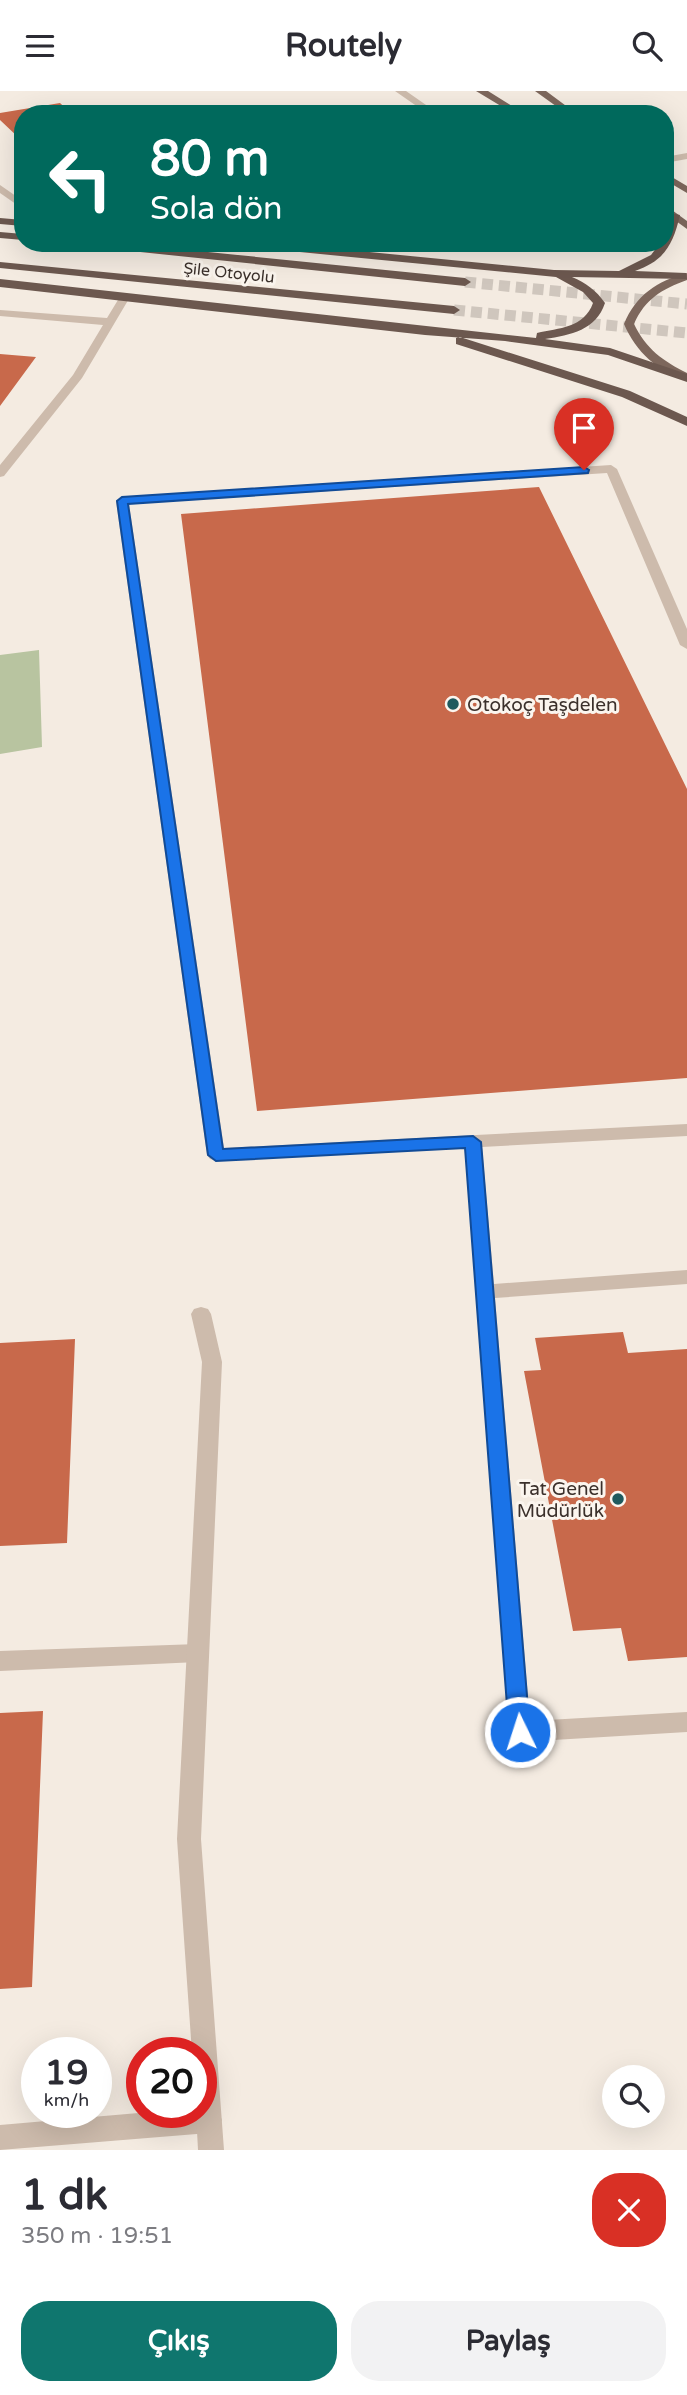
<!DOCTYPE html>
<html lang="tr">
<head>
<meta charset="utf-8">
<style>
  body { margin:0; font-family:"Varela Round",sans-serif; background:#f2f2f3; color:#2b2b33; height:100vh; display:flex; flex-direction:column; font-size:26px; white-space:nowrap }
  * { box-sizing:border-box; margin:0 }
  p { font-size:23px; color:#7c7c81 }
  .icon { flex:none; width:38px; height:38px; fill:none; stroke:currentColor; stroke-width:2; stroke-linecap:round; stroke-linejoin:round }
  .map { position:relative; height:2059px; overflow:hidden }
  .side { display:flex; flex-direction:column; background:#fff; flex:1 }
  .side>* { flex:none }
  .top-card { position:absolute; left:14px; top:14px; width:660px; height:147px; border-radius:28px; box-shadow:0 7px 28px #0002; background:#00695c; color:#fff; overflow:hidden }
  .buttons { position:absolute; left:602px; top:1974px; display:grid; gap:14px }
  .buttons a { display:grid; place-items:center; width:63px; height:63px; border-radius:50%; background:#fff; box-shadow:0 7px 28px #0002; font-size:35px }
  .speed { position:absolute; left:21px; top:1946px; display:flex; gap:14px; font-size:35px; font-weight:700; text-align:center }
  .speed>* { display:grid; place-content:center; width:91px; height:91px; border-radius:50%; background:#fff; box-shadow:0 7px 28px #0002; line-height:1 }
  .speed small { font-size:18px; font-weight:400 }
  .speed .limit { border:10px solid #d22; background:#fff; color:#111 }
  .pin { position:absolute; display:grid; place-items:center; width:60px; height:60px; color:#fff; margin:-72px -30px; border-radius:50% 50% 50% 0; rotate:-45deg; box-shadow:0 0 7px #0007 }
  .pin .icon { rotate:45deg }
  .me { position:absolute; width:77px; margin:-38px; rotate:356deg; stroke-linejoin:round; filter:drop-shadow(0 0 5px #0008) }
  .turn { display:flex; align-items:center; gap:24px; height:147px; padding:0 21px; font-size:32px }
  .turn .icon { width:91px; height:91px; stroke-width:2.5 }
  .turn b { display:block; font-size:49px; line-height:60px }
  .round { display:grid; place-items:center; flex:none; width:74px; height:74px; border-radius:28px; background:#f2f2f3 }
  .summary { display:flex; align-items:center; justify-content:space-between; height:119px; padding:0 21px }
  h1 { font-size:42px; font-weight:800; line-height:52px }
  .primary-button { display:flex; gap:14px; margin-top:auto; padding:14px 21px }
  .primary-button a { flex:1; height:80px; border-radius:28px; background:#0f766e; color:#fff; font-size:28px; font-weight:800; line-height:80px; text-align:center }
  .primary-button a+a { background:#f2f2f3; color:#2b2b33 }
  header { display:flex; justify-content:space-between; align-items:center; height:91px; padding:0 21px; background:#fff; font-size:32px; font-weight:800 }
  .map>svg:first-child { display:block }
</style>
</head>
<body>
<header><svg class="icon" aria-label="menu" viewBox="0 0 24 24"><path d="M4 6h16M4 12h16M4 18h16"/></svg>Routely<svg class="icon" aria-label="search" viewBox="0 0 24 24"><circle cx="10" cy="10" r="6"/><path d="M15 15l6 6"/></svg></header>
<div class="map">
<svg width="687" height="2059" viewBox="0 0 687 2059">
  <rect width="100%" height="100%" fill="#f4ebe1"/>
  <path fill="#b8c4a0" d="M39 559 42 656 0 663V564Z"/>
  <path fill="#c8694b" d="M60 12 72 23H23V46L19 47 0 29V22Z
    M0 263 36 266 0 315Z
    M539 396 687 698V987L257 1020 181 423Z
    M623 1241 628 1262 687 1258V1566L628 1570 621 1537 573 1540 524 1280 541 1279 535 1247Z
    M75 1248 67 1452 0 1455V1252Z
    M43 1620 32 1896 0 1898V1622Z"/>
  <g fill="none" stroke-linecap="round" stroke-linejoin="round">
    <path stroke="#cfc6bd" stroke-width="11" stroke-dasharray="11 6" stroke-linecap="butt" d="M465 191 687 213
      M454 219 687 242"/>
    <path fill="#cdbbac" fill-rule="evenodd" d="M395 0H406L439 23H428Z
      M121 204 130 206 82 287 4 385 0 386V374L73 284 103 234 0 225V219L107 227Z
      M611 374 617 378 687 538V558L680 554 607 382 129 413 224 1057 687 1033V1045L482 1056 494 1193 687 1179V1193L495 1207 530 1630 687 1621V1641L520 1651 512 1648 509 1641 465 1057 216 1070 210 1068 207 1064 116 410 122 406Z
      M198 1553 206 1555 209 1562 206 1569 198 1571 0 1580V1560Z
      M209 2016 218 2020 222 2029 218 2038 209 2042 0 2059V2034L150 2021H201V2017Z"/>
    <path fill="#cdbbac" fill-rule="evenodd" d="M0 94 23 110V118L0 102Z
      M201 1216 208 1218 211 1223 222 1271 201 1748 224 2059H198L196 2021H201V1962H192L177 1748 202 1271 191 1223 194 1218Z"/>
    <path fill="#cdbbac" fill-rule="evenodd" d="M687 62V68L665 72V66Z"/>
    <path fill="#7d675c" fill-rule="evenodd" d="M476 0H488L525 23H514Z
      M535 0H546L577 23H567Z
      M665 82 687 95V102L665 89Z
      M665 114 687 130V138L665 122Z
      M687 182V189C662 198 645 208 634 233 646 258 663 270 687 282V289C657 280 636 261 624 233 636 204 657 190 687 182Z"/>
    <path fill="#6c584f" fill-rule="evenodd" d="M670 122 680 124C673 154 664 170 635 180L686 182 687 188 572 186C586 192 596 199 605 212 596 239 571 244 545 248L610 257 687 283V291L608 264 505 250 425 244 0 196V188L536 247 537 242C559 237 584 237 593 212L583 201 556 186 238 155 232 152H277L554 179 619 180 651 164 660 152H665V139Z
      M0 127 23 129V135L0 133Z
      M0 141 23 143V149L0 147Z
      M77 152H119L465 187 471 191 465 195 83 155Z
      M0 171 454 215 460 219 454 223 0 177Z
      M460 246 630 300 687 326V335L622 306 456 253V247Z"/>
  </g>
  <path fill="#1a73e8" stroke="#114b97" stroke-width="2" d="M584 376 589 379 588 382 128 413 223 1058 473 1045 481 1051 530 1641 527 1647 520 1650 512 1647 509 1641 465 1057 216 1070 208 1064 117 410 122 406Z"/>
  <g fill="#1f5a5e" stroke="#fbf5ee" stroke-width="2.5">
    <circle cx="453" cy="613" r="7"/>
    <circle cx="618" cy="1408" r="7"/>
  </g>
  <g text-anchor="middle" stroke-width="6" stroke-linejoin="round" paint-order="stroke">
    <g font-size="16" fill="#3b302b" stroke="#fbf5ee">
      <text transform="translate(229 181) rotate(6)" y="6">Şile Otoyolu</text>
    </g>
    <g font-size="19" fill="#3b302b" stroke="#fbf5ee" text-anchor="start">
      <text x="467" y="620">Otokoç Taşdelen</text>
      <text x="604" y="1404" text-anchor="end">Tat Genel<tspan x="604" dy="22">Müdürlük</tspan></text>
    </g>
  </g>
</svg>
<div class="buttons">
<a><svg class="icon" aria-label="search" viewBox="0 0 24 24"><circle cx="10" cy="10" r="6"/><path d="M15 15l6 6"/></svg></a>
</div>
<div class="speed"><div>19<small>km/h</small></div><div class="limit">20</div></div>
<div class="pin" style="left:584px;top:379px;background:#d93025"><svg class="icon" aria-label="arrive" viewBox="0 0 24 24"><path d="M6 21V4h12l-3 4 3 4H6"/></svg></div>
<svg class="me" style="left:520px;top:1641px" viewBox="-20 -20 40 40"><circle r="17" fill="#1a73e8" stroke="#fff" stroke-width="3"/><path d="M0-11L8 9 0 5-8 9z" fill="#fff"/></svg>
<div class="top-card">
<div class="turn"><svg class="icon" aria-label="left" viewBox="0 0 24 24"><path d="M17 20v-9H6M10 6l-5 5 5 5"/></svg><div><b>80 m</b>Sola dön</div></div>
</div>
</div>
<section class="side">
<div class="summary"><div><h1>1 dk</h1><p>350 m · 19:51</p></div><a class="round" style="background:#d93025;color:#fff"><svg class="icon" aria-label="close" viewBox="0 0 24 24"><path d="M6 6l12 12M18 6L6 18"/></svg></a></div>
<div class="primary-button"><a>Çıkış</a><a>Paylaş</a></div>
</section>
</body>
</html>
